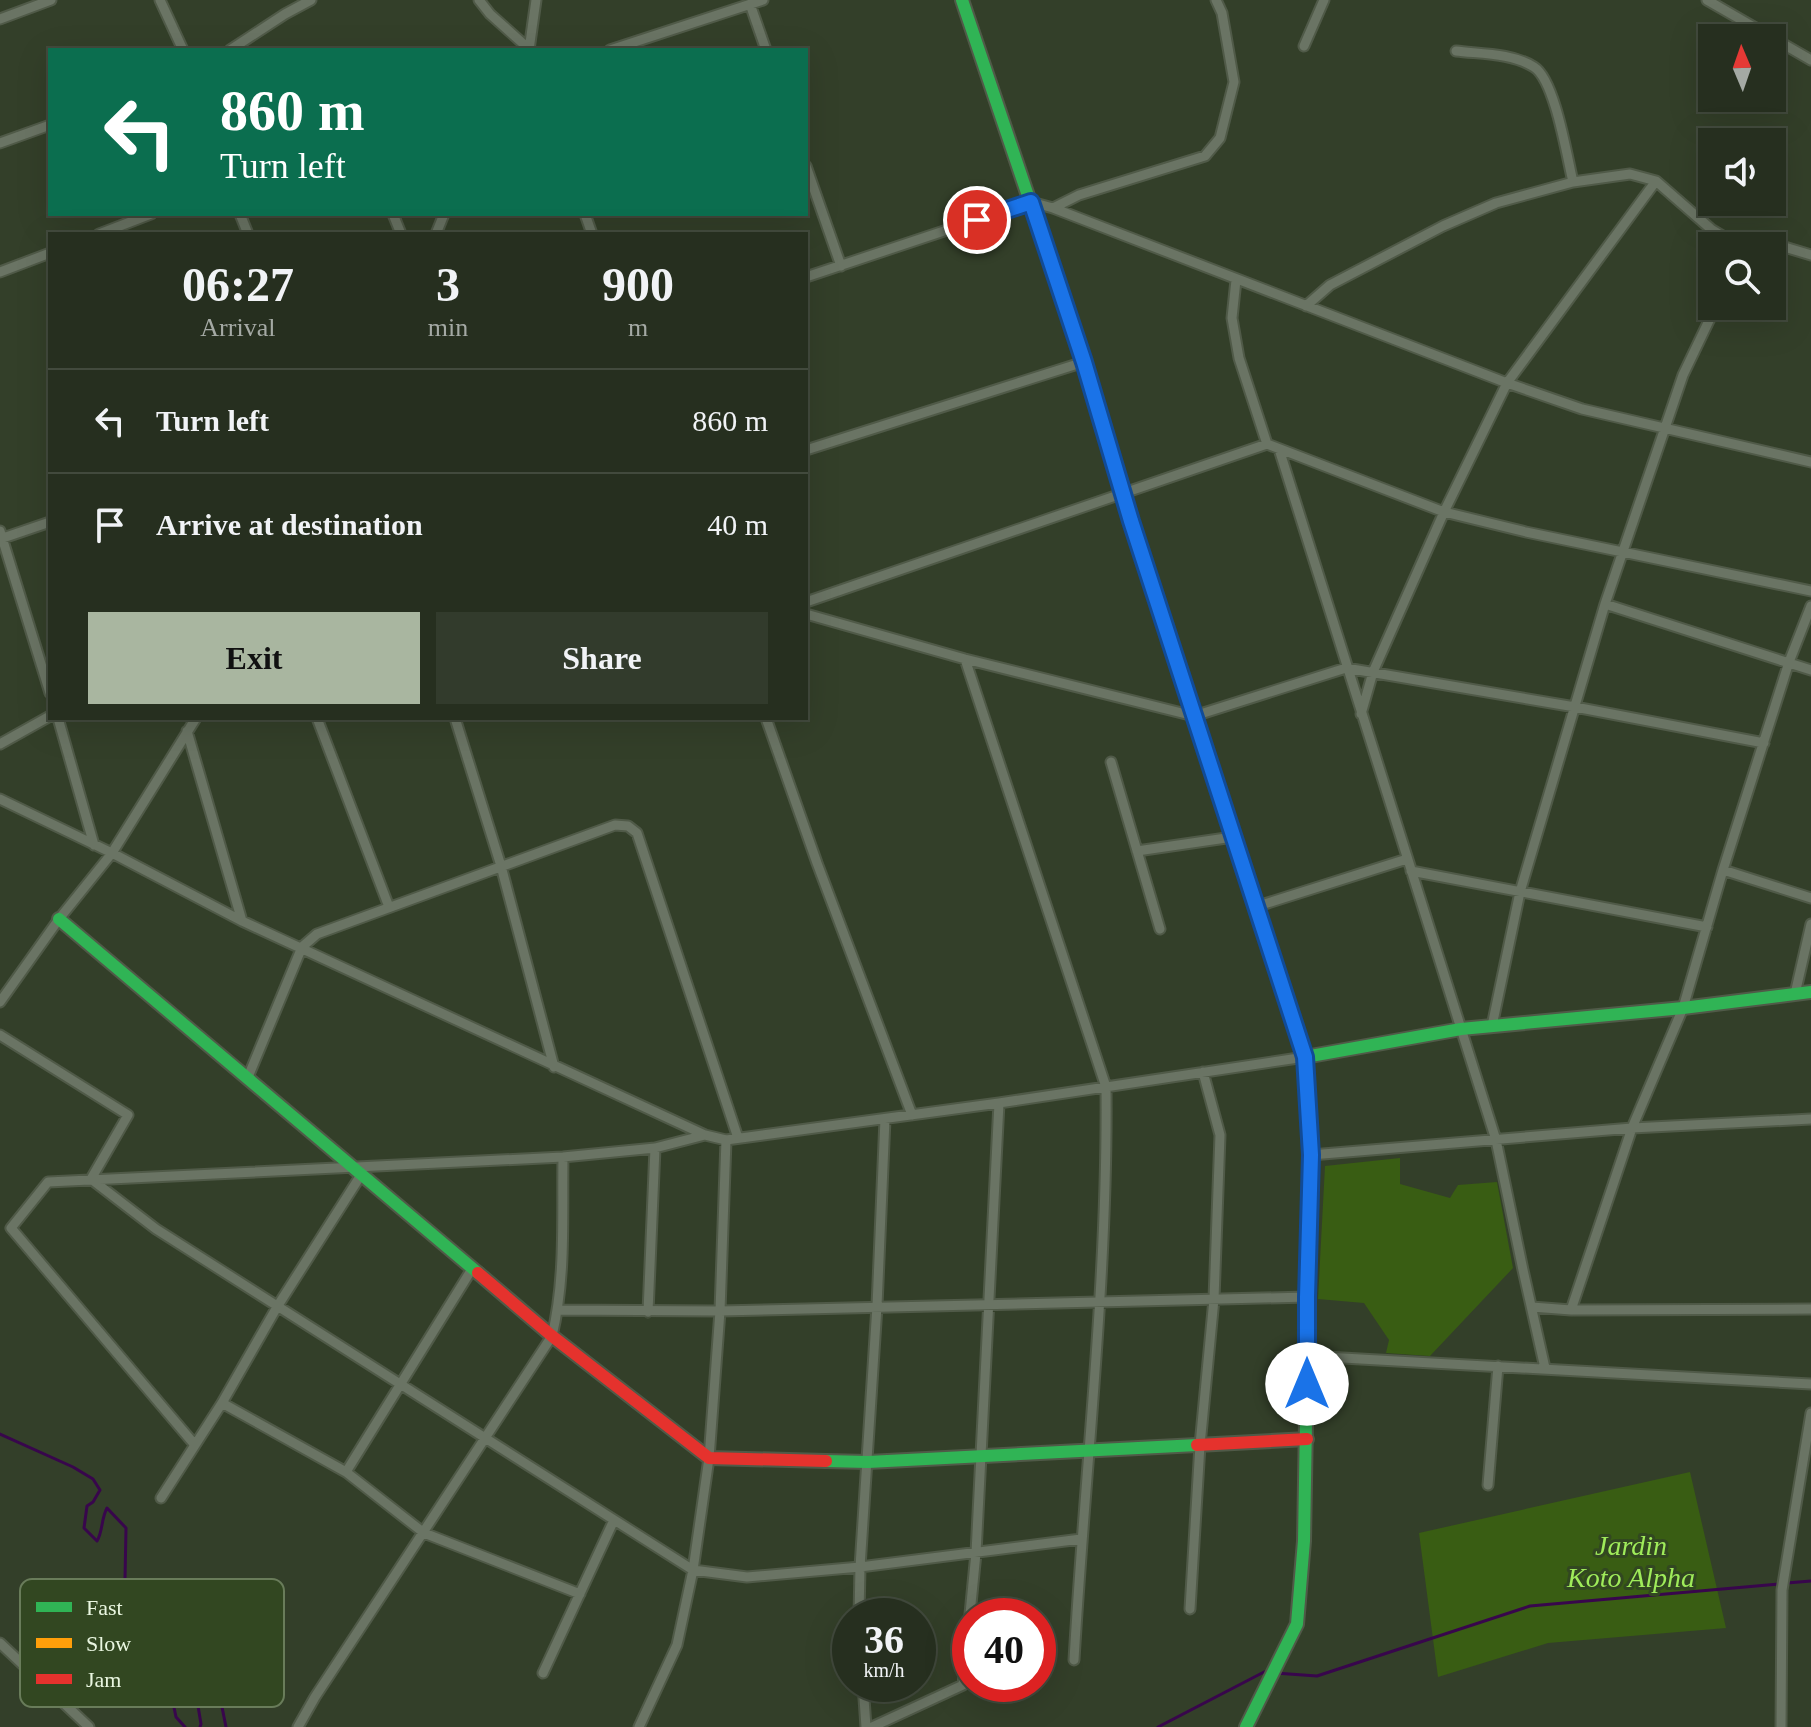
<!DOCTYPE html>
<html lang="en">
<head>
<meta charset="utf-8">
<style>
  body { margin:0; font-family:"Times New Roman",serif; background:#323b2c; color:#f1f3f6; height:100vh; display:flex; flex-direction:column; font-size:30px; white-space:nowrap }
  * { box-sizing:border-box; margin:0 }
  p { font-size:26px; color:#a4a9a4 }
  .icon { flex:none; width:44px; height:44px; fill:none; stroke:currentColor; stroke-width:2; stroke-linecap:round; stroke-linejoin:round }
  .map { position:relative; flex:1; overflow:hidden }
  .details { position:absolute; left:48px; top:232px; width:760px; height:488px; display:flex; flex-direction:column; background:#262f1f; border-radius:0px; box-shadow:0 8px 32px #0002,0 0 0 2px #424a3d }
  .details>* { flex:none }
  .guide { position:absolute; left:48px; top:48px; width:760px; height:168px; border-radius:0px; box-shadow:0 8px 32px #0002,0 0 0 2px #424a3d; background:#0b6e4f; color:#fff; overflow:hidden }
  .needle { width:52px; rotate:358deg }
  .tools { position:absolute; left:1698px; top:24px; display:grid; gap:16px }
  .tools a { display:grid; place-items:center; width:88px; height:88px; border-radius:0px; background:#262f1f; box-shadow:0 8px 32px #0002,0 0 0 2px #424a3d; font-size:40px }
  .speed { position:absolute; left:832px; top:1598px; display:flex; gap:16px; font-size:40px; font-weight:700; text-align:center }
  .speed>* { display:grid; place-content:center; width:104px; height:104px; border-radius:50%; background:#262f1f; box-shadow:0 8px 32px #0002,0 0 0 2px #424a3d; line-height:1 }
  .speed small { font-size:20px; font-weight:400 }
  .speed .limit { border:12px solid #d22; background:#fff; color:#111 }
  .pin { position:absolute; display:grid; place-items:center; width:68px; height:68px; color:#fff; margin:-34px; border:4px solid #fff; border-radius:50%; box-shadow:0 2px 8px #0007 }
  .me { position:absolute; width:88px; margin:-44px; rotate:0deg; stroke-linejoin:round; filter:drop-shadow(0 0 6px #0008) }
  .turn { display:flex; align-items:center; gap:28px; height:168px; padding:0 40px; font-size:36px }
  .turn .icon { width:104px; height:104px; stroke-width:2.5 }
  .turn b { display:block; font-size:56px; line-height:68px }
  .eta { display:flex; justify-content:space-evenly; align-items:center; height:136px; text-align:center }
  .eta b { font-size:48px; font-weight:700; line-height:56px }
  .cta { display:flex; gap:16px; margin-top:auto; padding:16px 40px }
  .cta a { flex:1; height:92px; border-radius:0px; background:#a9b6a0; color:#111; font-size:32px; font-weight:700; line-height:92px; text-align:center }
  .cta a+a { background:#323b2c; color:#f1f3f6 }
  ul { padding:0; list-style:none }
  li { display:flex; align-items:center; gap:24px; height:104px; padding:0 40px; border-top:2px solid #424a3d }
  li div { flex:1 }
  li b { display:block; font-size:30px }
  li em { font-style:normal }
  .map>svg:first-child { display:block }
</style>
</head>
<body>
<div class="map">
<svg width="1811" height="1727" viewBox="0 0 1811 1727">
  <rect width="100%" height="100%" fill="#333f29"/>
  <path fill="#395d13" d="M1400 1158V1184L1450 1198 1458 1185 1497 1182 1513 1268 1430 1356 1386 1353 1389 1340 1364 1303 1318 1299 1325 1166Z
    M1690 1472 1726 1628 1548 1643 1438 1677 1419 1533Z"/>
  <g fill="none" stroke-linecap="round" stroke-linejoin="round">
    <path stroke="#38064c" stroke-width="3" d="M0 1434 73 1467 93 1479 100 1490 93 1502 87 1506 84 1528 97 1541C103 1531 101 1519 107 1508L126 1528 125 1579 113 1595 104 1615 114 1632 124 1629 128 1614 146 1607 180 1621 191 1636 206 1651 203 1659 186 1663 171 1693 176 1717 185 1727
      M1787 1583 1811 1581
      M1275 1673 1317 1676 1530 1606 1779 1584
      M200 1727 201 1724 197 1700 201 1686 213 1685 220 1697 226 1727
      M1158 1727 1264 1672H1268"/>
    <defs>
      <path id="street" d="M160 0 183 50
        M479 0 490 14 528 48
        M1707 0 1811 60
        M750 4 766 50
        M0 19 51 0
        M1304 46 1324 0
        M230 50 285 14 311 0
        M529 50 536 0
        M610 50 763 0
        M1456 51C1481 54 1512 53 1534 67 1555 80 1567 157 1573 182
        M0 143 50 125
        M806 166 841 266
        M1053 208 1079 195 1205 156 1220 138 1234 82 1222 13 1216 0
        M240 214 248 234
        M393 214 401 234
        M585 214 592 234
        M99 234 151 214
        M436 234 444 214
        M0 272 50 253
        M806 277 1031 202 1053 208 1507 383 1582 409 1811 462
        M1236 280 1232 318 1239 358 1267 444 1444 512 1526 532 1811 591
        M1306 306 1330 285 1443 226 1496 203 1573 182 1630 174 1656 181 1711 229 1736 244 1778 245 1811 255
        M1279 449 1496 1140 1523 1270 1545 1368
        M806 450 1084 362
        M0 531 50 693
        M0 539 50 522
        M806 602 1267 444
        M1605 604 1811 670
        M806 614 965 659 1194 716 1346 668 1575 707 1764 743
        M965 659 1106 1087C1108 1279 1085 1469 1074 1660
        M1361 714 1373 672 1444 512 1507 383 1656 181
        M58 718 94 845
        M317 718 389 907
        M455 718 501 866 554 1067
        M766 718 817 863 912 1115
        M187 731 242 921
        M0 744 50 716
        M1111 762 1160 929
        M0 799 112 853 242 921 705 1135 726 1140 999 1103 1305 1057
        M1137 851 1233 837
        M1723 870 1811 898
        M1411 871 1707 927
        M1255 907 1407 859
        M1795 994 1811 924
        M0 1002 59 919 112 853 196 718
        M1492 1026 1520 892 1605 604 1683 375 1716 306
        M0 1035 128 1115 91 1179 156 1229 693 1570 747 1577 860 1567 1081 1539
        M248 1077 302 947 317 934 615 825 628 826 637 833 738 1138
        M1311 1155 1632 1128 1811 1119
        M1532 1307 1571 1310 1811 1309
        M558 1310 720 1311 1307 1297
        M1571 1310 1632 1128 1683 1008 1723 870 1789 662 1811 606
        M648 1312 655 1148
        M1307 1356 1811 1384
        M222 1403 346 1472 424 1533 580 1594
        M195 1445 11 1228 48 1182 563 1157 655 1148 705 1135
        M346 1472 472 1269
        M1488 1485 1498 1366
        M161 1498 222 1403 277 1307 361 1175
        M1190 1609 1200 1445 1214 1299 1220 1135 1203 1072
        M859 1616 860 1567 877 1306 885 1119
        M0 1643 89 1727
        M543 1673 614 1520
        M863 1684 866 1727
        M298 1727 315 1697 552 1336C566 1277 562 1217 563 1157
        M639 1727 677 1645 693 1570 709 1458 720 1311 726 1140
        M872 1727 963 1685 976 1553 999 1103
        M1781 1727 1782 1590 1811 1413"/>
      <path id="fast" d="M962 0 1084 362 1123 493 1195 716
        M59 919 478 1273
        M1305 1057 1461 1029 1683 1008 1811 992
        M826 1461 868 1462 1197 1445
        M1246 1727 1297 1624 1304 1541 1310 1183"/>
      <path id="slow" d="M1195 716 1305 1057 1311 1155 1310 1183"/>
      <path id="jam" d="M478 1273 552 1336 709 1458 826 1461
        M1197 1445 1307 1439"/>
    </defs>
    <use href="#street" stroke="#505a48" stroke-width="13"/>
    <use href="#fast" stroke="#505a48" stroke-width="16"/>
    <use href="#slow" stroke="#505a48" stroke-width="16"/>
    <use href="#jam" stroke="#505a48" stroke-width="16"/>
    <use href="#street" stroke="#6a7464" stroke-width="9"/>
    <use href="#fast" stroke="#30b455" stroke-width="12"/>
    <use href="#slow" stroke="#ff9f0a" stroke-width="12"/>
    <use href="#jam" stroke="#e5322d" stroke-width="12"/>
  </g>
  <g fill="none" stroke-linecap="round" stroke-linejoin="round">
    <defs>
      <path id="route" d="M977 220 1031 202 1084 362 1131 521 1305 1057 1311 1155 1307 1297V1384"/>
    </defs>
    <use href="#route" stroke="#114b97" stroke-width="20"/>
    <use href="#route" stroke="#1a73e8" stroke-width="14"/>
  </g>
  <g text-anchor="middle" stroke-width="6" stroke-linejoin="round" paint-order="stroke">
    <g font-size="28" font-style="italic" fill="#9feb5a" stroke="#324721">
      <text x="1631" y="1555">Jardin<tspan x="1631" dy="32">Koto Alpha</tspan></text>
    </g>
  </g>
  <rect x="20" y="1579" width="264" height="128" rx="12" fill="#324721" stroke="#697c5a" stroke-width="2"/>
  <rect x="36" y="1602" width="36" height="10" fill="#30b455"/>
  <rect x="36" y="1638" width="36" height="10" fill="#ff9f0a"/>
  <rect x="36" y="1674" width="36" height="10" fill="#e5322d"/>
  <g font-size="22" fill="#e9f6e0">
    <text x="86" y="1615">Fast</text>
    <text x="86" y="1651">Slow</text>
    <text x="86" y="1687">Jam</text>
  </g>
</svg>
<div class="tools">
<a><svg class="needle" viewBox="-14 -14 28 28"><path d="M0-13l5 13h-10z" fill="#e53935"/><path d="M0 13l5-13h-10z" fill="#a4a9a4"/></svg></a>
<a><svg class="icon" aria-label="sound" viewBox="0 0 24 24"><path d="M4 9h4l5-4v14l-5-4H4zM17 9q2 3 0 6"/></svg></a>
<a><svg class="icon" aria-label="search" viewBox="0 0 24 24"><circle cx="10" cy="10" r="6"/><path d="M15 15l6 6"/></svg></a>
</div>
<div class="speed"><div>36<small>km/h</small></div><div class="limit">40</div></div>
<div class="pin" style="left:977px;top:220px;background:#d93025"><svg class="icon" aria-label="arrive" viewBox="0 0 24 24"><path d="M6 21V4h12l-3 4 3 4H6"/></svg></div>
<svg class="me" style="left:1307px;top:1384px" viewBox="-20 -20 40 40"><circle r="19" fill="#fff"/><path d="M0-13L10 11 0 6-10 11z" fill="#1a73e8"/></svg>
<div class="guide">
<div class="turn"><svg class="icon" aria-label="left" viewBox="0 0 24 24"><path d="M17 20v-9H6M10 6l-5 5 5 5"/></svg><div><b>860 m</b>Turn left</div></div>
</div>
<section class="details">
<div class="eta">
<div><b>06:27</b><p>Arrival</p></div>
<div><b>3</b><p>min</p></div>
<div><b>900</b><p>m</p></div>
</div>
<ul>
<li><svg class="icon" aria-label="left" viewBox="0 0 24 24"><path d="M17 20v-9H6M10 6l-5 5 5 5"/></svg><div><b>Turn left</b></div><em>860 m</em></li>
<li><svg class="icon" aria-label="arrive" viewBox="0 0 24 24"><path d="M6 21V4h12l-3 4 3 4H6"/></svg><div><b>Arrive at destination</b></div><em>40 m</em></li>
</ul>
<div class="cta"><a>Exit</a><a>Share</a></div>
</section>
</div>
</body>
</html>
